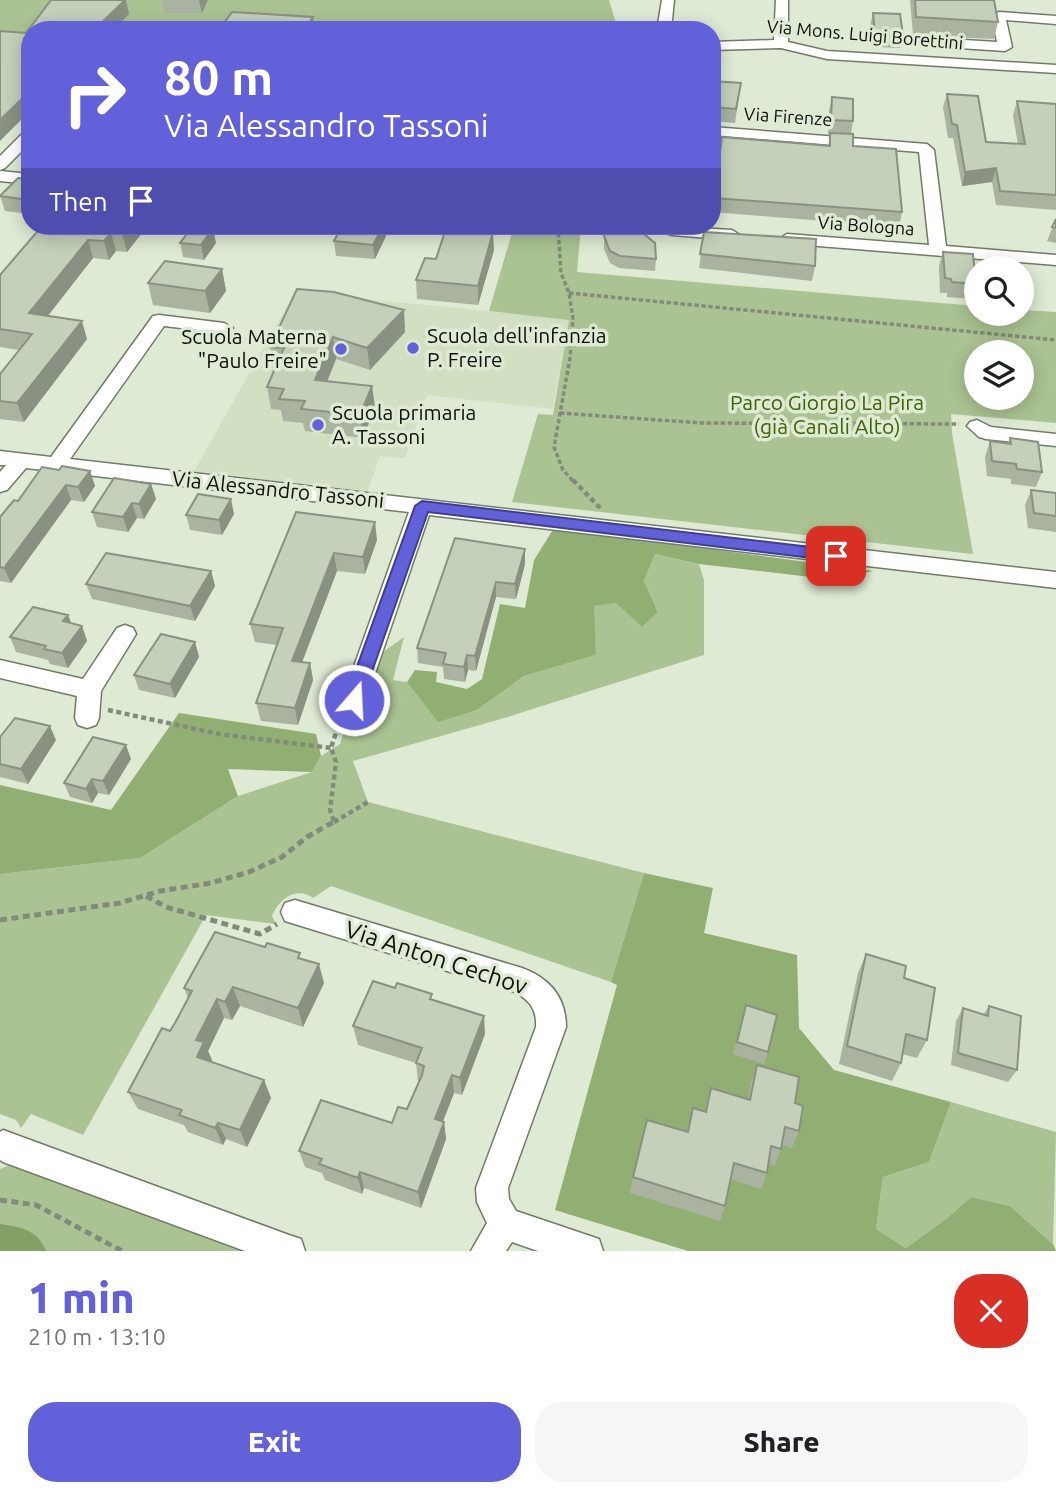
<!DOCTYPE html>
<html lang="en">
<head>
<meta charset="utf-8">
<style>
  body { margin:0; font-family:Ubuntu,sans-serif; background:#f6f6f6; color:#202124; height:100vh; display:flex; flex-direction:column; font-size:26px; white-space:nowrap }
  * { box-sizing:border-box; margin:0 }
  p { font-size:23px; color:#757577 }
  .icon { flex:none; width:38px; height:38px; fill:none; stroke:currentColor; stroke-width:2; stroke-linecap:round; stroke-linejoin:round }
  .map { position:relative; height:1251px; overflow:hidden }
  .side { display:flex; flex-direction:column; background:#fff; flex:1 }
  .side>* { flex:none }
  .banner { position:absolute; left:21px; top:21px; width:700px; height:214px; border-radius:28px; box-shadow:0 4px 18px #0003; background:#6361da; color:#fff; overflow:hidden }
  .buttons { position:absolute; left:964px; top:256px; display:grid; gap:14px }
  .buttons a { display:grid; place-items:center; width:70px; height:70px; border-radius:50%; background:#fff; box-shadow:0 4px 18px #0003; font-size:35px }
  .pin { position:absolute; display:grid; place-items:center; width:60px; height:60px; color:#fff; margin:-30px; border-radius:14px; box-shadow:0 4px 10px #0006 }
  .me { position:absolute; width:77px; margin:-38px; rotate:19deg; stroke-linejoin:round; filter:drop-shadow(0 0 5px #0008) }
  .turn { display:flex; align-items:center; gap:24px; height:147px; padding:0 28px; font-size:32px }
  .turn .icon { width:91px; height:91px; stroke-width:2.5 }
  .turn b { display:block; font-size:49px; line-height:60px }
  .then { display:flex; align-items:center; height:66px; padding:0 28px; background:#0003; gap:14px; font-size:26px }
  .round { display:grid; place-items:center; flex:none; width:74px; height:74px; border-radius:28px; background:#f6f6f6 }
  .summary { display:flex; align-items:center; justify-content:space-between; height:119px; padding:0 28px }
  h1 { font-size:42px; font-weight:800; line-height:52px; color:#6361da }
  .primary-button { display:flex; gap:14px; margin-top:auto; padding:14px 28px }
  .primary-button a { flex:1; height:80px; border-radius:28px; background:#6361da; color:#fff; font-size:28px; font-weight:800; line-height:80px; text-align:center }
  .primary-button a+a { background:#f6f6f6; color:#202124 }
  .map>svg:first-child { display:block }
</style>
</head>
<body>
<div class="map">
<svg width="1056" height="1251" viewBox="0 0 1056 1251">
  <rect width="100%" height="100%" fill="#deead3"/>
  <path fill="#d1e0c2" d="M295 292 569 319 553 409 427 395 405 458 380 456 364 501 189 480Z"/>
  <path fill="#abc392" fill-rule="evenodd" d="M0 0H609L618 30H30V33H0Z
    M514 226H581L577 272 976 306V313H1022V310L1056 312V423L951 414 952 433 973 554 512 502 538 414 553 415 569 320 489 311ZM976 352H1022V397H976Z
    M655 554 699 564 704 580V655L501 719 353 761 368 802 644 873 611 982 331 886 313 898C296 886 279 899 272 916L276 924 206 915 83 1135 31 1114 21 1128 16 1120 0 1114V874L140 858 238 796 312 772 321 756 340 744 348 720 360 702 379 655 404 637 393 680 407 682 438 721 477 710 524 676 596 655 593 606 616 603 642 626 658 612 644 581Z
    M951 1102 1056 1132 1053 1244 1010 1206 971 1197 946 1219 906 1248 876 1229 883 1177 929 1162Z
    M10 1165 31 1170 242 1251H0V1169Z"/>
  <path fill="#91af73" d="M554 528 873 571 836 580 699 564 655 554 644 581 658 612 642 627 616 603 594 606 596 655 524 676 477 710 438 722 407 682 415 670 437 672 436 682 467 689 482 679 500 604 525 608 534 560Z
    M179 713 316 734 321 756 312 772 228 769 238 796 140 858 0 874V785L111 810Z
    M644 873 713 888 704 933 797 955 799 1028 834 1070 951 1102 929 1162 883 1177 876 1229 906 1248 946 1219 971 1197 1010 1206 1053 1244 1056 1251H688L555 1210 617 985 611 982Z"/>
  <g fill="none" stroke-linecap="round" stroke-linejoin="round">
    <path fill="#83a165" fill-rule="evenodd" d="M0 1224C21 1227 38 1230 46 1251H0Z"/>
    <defs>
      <path id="minor" d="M662 0H674L671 30H657Z
        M776 0H788V42L827 51 1056 65V73L827 59 781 48 712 50V42L774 40Z
        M999 12 1056 16V24L1006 20 1012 47 1005 51 914 45 907 41 914 37 997 42 992 16Z
        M712 127 927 144 934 150 946 246 1056 255V265L781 243 779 239 787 234 929 245 919 152 712 135Z
        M30 130V143L5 168 0 170V156L25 131Z
        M0 171 30 174V184L0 181Z
        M433 226H451L452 227 444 232Z
        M665 226 732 230 740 235 732 240 672 235 666 233Z
        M159 315 224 323 233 328 224 333 164 326 70 459 1056 572V588L429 515 366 700 362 707 354 709 346 707 342 700 409 512 26 468 7 490 0 492V472L6 465H0V451L51 457 153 316Z
        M977 420 991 427 1056 434V446L986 439 979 437 967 426 970 422Z
        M125 625 133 628 136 634 101 691 99 718 96 725 87 728 78 725 75 718 77 696 0 678V660L83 679 117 628Z
        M295 900 522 968C549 978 566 997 566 1027L508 1188 509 1199 516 1211 599 1239 603 1251H538L512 1242 506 1251H471L487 1223 477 1202 476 1188 536 1027C537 1009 530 1001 515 992L285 921 281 912 285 903Z
        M3 1130 289 1235 301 1239 305 1251H245L3 1162 0 1160V1132Z"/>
    </defs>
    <use href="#minor" stroke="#717c67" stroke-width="3"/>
    <path stroke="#828b7a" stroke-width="3.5" stroke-dasharray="4.5 2.5" stroke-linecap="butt" d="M558 226 561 273 569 293 573 319 570 358 554 447 563 470 574 482
      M625 226 657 229
      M569 293 1056 340
      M560 413 702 423 959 424"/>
    <path stroke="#828b7a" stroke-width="4.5" stroke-dasharray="5 3.5" stroke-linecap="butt" d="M573 480 602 510
      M108 710 219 734 331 748
      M334 821 330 810 336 762 331 748 342 714
      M334 822 368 802"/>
    <path stroke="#828b7a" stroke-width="5" stroke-dasharray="7 4.5" stroke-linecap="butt" d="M146 896 166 907 260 934 277 924
      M0 920 120 903 160 891 211 883 249 872 282 857 307 837 337 820
      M0 1200 36 1205 122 1251"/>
    <use href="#minor" fill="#fff" fill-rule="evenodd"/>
  </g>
  <path fill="#a9b39f" d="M162 0H208L202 13H164Z
    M910 0H994L998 22 994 39 913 35Z
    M873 13 903 35 900 48 873 47 870 26Z
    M712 81 739 97 735 123 712 121Z
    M947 94 986 142 1018 144 1013 115 1017 101 1056 104V210L996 205 992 182 962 186 953 138H948L943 107Z
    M832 97 853 121 851 134 853 146 902 212 899 227 712 212 722 137 828 146 830 134H828L829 111Z
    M30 179V214L5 211 0 196Z
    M1056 219V243L1047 241Z
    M40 226H140L142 233 127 252 116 251 109 260 93 258 48 316 87 339 24 422 0 419V374L19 350 0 347V275L41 228Z
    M704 232 815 266 812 281 699 268Z
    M386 236 375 259 336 256 334 241Z
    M604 236 656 259 655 271 619 268 610 263 604 249Z
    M180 243H216L204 260 183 257Z
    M494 250 478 305 417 299 416 280Z
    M943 252 976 284 972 299 947 297V293H940L939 266Z
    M222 269 226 291 210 313 153 305 148 283Z
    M404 310 405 332 370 370 336 359 327 381 372 386 375 408 363 438 305 431 303 423 283 421 281 410 271 409 267 387 275 369 270 347Z
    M1010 438 1042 472 1036 487 1011 484V479L987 476 985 457 990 441 1008 444Z
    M59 470 90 471 95 486 84 502 71 500 11 583 0 581V517L18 501Z
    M151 484 156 499 144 519 137 518 128 532 97 527 92 512Z
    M1031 490 1056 493V532L1028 528 1025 505Z
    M296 512 377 540 365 574 337 571 302 662 310 663 313 680 298 725 261 721 256 703 277 645 255 642 250 624Z
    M234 514 222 535 190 530 186 515Z
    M525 549V564L516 599 496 597 476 671 468 670 465 682 444 679 443 667 418 663 417 648Z
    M211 571 215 586 195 621 92 599 86 584Z
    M68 615 71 623 82 626 87 641 68 668 50 664 48 660 16 652 10 637Z
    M195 642 199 657 175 698 139 690 134 675Z
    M0 737 56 740 28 784 0 777Z
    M131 759 109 795 98 793 92 803 70 797 64 783Z
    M866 954 904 978 927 1040 917 1058 902 1054 901 1063 892 1081 839 1064 858 973Z
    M302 959 324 983 303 1027 240 1006 232 1020 224 1018 208 1051 212 1060 211 1062 264 1080 271 1098 247 1147 226 1139 223 1145 188 1132 184 1125 138 1109 128 1092 175 1023 188 998 184 988Z
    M432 1000 485 1034 462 1095 454 1093 443 1122H444L446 1139 421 1208 364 1188 362 1194 325 1180 322 1173 305 1167 299 1151 392 1123 407 1109 419 1081H418L416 1063 358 1045 353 1026Z
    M746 1005 768 1052 764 1064 733 1054Z
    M989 1006 1017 1070 1008 1082 951 1065 956 1021 963 1008 984 1014Z
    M757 1065 795 1103 799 1131 792 1148 782 1145 775 1166 768 1164 767 1173 761 1189 730 1179 725 1206 720 1221 630 1193 633 1177 687 1132 705 1112 711 1088 748 1099 751 1082Z"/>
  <path fill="#899282" d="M125 0H126L129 14 113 30H94Z
    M199 0H208L202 13Z
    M313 17 315 30H305Z
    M30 91V111L0 141V120Z
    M996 168 992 182 962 186 965 172Z
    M128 226H140L142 233 127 252 122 234Z
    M383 226H386V236L375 259 373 245Z
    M213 228 216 243 204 260 201 245Z
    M493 232 494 250 478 305V286Z
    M111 233 116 251 109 260 104 241Z
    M88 240 93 258 35 332 29 313Z
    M222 269 226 291 210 313 205 291Z
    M404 310 405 332 370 370 367 348Z
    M82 321 87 339 24 422 17 403Z
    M333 337 336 359 319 402 315 380Z
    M372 386 375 408 363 438 360 415Z
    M90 471 95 486 84 502 78 487Z
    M151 484 156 499 144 519 139 504Z
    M66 485 71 500 11 583 4 568Z
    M231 499 234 514 222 535 219 520Z
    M132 503 137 518 128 532 123 517Z
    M375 522 377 540 365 574 363 557Z
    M525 549V564L516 599 515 584Z
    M334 553 337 571 296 678 292 661Z
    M211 571 215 586 195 621 190 606Z
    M496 582V597L476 671 475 656Z
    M68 615 74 630 63 621Z
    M82 626 87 641 68 668 62 653Z
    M195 642 199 657 175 698 170 684Z
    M467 655 468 670 465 682 464 667Z
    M310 663 313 680 298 725 295 708Z
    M50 726 56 740 28 784 21 769Z
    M126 745 131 759 109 795 103 781Z
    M92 779 98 793 92 803 86 789Z
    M319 964 324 983 303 1027 298 1008Z
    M233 987 240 1006 232 1020 225 1002Z
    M217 999 224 1018 208 1051 212 1060 205 1075 197 1057 196 1040Z
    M484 1016 485 1034 462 1095 460 1078Z
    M452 1075 454 1093 437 1136 435 1119Z
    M264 1080 271 1098 247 1147 240 1130Z
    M444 1122 446 1139 421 1208 418 1192Z
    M218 1123 226 1139 223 1145 215 1128Z
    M360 1172 364 1188 362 1194 358 1178Z"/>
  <path fill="#c4d0b9" stroke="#899282" stroke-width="2" d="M51 0H125L94 30H30V91L0 120V31L26 33Z
    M915 0H994L998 22 916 17Z
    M232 12 313 17 305 30H219Z
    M873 13 900 14 903 35 875 33Z
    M712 81 741 83 736 109 712 107Z
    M947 94 978 96 986 142 1025 144 1017 101 1056 104V195L1000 191 996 168 965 172 957 125 952 124Z
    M832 97 853 99V121L831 120Z
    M830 133 853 134V146L896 149 902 212 714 198 722 137 830 146Z
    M18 178 30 179 29 200 0 196Z
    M1056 219V228L1052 227Z
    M42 226H129L122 234 111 233 104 241 88 240 29 313 82 321 17 403 0 401V374L32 334 0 329V275Z
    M193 226 213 228 201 245 180 243Z
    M342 226H383L373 245 334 241Z
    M607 226H634L655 243 656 259 620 256 610 251 604 236Z
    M446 228 493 232 478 286 416 280 425 258 436 259Z
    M704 232 816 239 815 266 700 254Z
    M943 252 973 254 976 284 952 282 951 279 945 278Z
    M165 261 222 269 205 291 148 283Z
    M297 289 334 292 404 310 367 348 333 337 315 380 372 386 360 415 301 409 305 401 279 399 284 389 267 387 284 348 270 347Z
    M1010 438 1038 442 1042 472 1017 469 1016 464 992 461 990 441 1011 444Z
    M62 466 90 471 78 487 66 485 4 568 0 567V517L14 500 18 501 42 467 59 470Z
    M114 478 151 484 139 504 132 503 123 517 92 512Z
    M1031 490 1056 493V516L1034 513Z
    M198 494 231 499 219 520 186 515Z
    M296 512 375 522 363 557 334 553 292 661 310 663 295 708 256 703 283 628 250 624Z
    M455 538 525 549 515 584 496 582 475 656 467 655 464 667 443 664 446 653 417 648Z
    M106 553 211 571 190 606 86 584Z
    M33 607 68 615 63 621 82 626 62 653 44 649 46 646 10 637Z
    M161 634 195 642 170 684 134 675Z
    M15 718 50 726 21 769 0 764V737Z
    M93 737 126 745 103 781 92 779 86 789 64 783Z
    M215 932 265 947 267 943 300 953 298 958 319 964 298 1008 233 987 225 1002 217 999 196 1040 204 1042 197 1057 264 1080 240 1130 218 1123 215 1128 179 1115 182 1110 128 1092 162 1028 170 1031 175 1023 192 991 184 988Z
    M866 954 906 966 904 978 935 988 927 1040 906 1034 901 1063 847 1046Z
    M373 981 395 988 397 983 432 994 430 999 484 1016 460 1078 452 1075 435 1119 444 1122 418 1192 360 1172 358 1178 319 1164 322 1159 299 1151 321 1100 392 1123 398 1107 407 1109 422 1075 424 1066 416 1063 422 1048 353 1026Z
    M746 1005 777 1015 768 1052 737 1042Z
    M989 1006 1021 1016 1017 1070 958 1053 963 1008 988 1016Z
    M757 1065 799 1077 795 1103 803 1106 799 1131 785 1127 781 1149 771 1146 767 1173 734 1163 725 1206 633 1177 647 1120 688 1132 693 1108 706 1112 711 1088 750 1100Z"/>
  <path fill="#6361da" stroke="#403f8e" stroke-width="2" d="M422 501 836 550 844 556 836 561 428 512 362 700 360 705H348L345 700 415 506Z"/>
  <g fill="#6361da" stroke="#deead3" stroke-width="2.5">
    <circle cx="413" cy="348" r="7"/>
    <circle cx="341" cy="349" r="7"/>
    <circle cx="318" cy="425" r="7"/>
  </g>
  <g text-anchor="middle" stroke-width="7" stroke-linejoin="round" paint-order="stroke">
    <g font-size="18" fill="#0d1109" stroke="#deead3">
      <text transform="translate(865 35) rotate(5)" y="6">Via Mons. Luigi Borettini</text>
      <text transform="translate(788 117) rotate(4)" y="6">Via Firenze</text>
      <text transform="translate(866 226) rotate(4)" y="6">Via Bologna</text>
    </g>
    <g font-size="21" fill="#0d1109" stroke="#deead3" text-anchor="start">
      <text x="427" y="343">Scuola dell'infanzia<tspan x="427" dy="24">P. Freire</tspan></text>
      <text x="327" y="344" text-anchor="end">Scuola Materna<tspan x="327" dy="24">"Paulo Freire"</tspan></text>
      <text x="332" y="420">Scuola primaria<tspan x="332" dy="24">A. Tassoni</tspan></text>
    </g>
    <g font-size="21" fill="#3f6202" stroke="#deead3">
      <text x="827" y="410">Parco Giorgio La Pira<tspan x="827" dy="24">(già Canali Alto)</tspan></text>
    </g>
    <g font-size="21" fill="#0d1109" stroke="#deead3">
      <text transform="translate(278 490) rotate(6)" y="7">Via Alessandro Tassoni</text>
    </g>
    <g font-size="24" fill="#0d1109" stroke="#deead3">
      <text transform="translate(436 958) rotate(18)" y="8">Via Anton Cechov</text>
    </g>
  </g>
</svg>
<div class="buttons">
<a><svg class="icon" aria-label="search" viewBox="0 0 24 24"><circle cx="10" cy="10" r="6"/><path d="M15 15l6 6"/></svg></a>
<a><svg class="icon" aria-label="layers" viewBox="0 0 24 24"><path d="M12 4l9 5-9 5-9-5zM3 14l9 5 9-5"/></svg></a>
</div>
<div class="pin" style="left:836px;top:556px;background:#d93025"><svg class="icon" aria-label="arrive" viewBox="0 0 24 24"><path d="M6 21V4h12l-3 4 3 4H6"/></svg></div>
<svg class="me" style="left:354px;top:700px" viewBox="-20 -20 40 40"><circle r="17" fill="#6361da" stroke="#fff" stroke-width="3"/><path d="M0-11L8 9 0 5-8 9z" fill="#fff"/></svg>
<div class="banner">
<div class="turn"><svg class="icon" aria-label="right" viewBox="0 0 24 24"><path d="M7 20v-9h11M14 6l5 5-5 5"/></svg><div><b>80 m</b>Via Alessandro Tassoni</div></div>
<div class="then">Then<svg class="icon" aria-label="arrive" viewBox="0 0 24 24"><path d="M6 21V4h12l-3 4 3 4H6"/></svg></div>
</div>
</div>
<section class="side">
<div class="summary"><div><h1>1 min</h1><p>210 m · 13:10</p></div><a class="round" style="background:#d93025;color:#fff"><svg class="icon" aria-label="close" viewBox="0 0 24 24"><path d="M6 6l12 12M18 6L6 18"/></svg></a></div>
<div class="primary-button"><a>Exit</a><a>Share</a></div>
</section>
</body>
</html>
